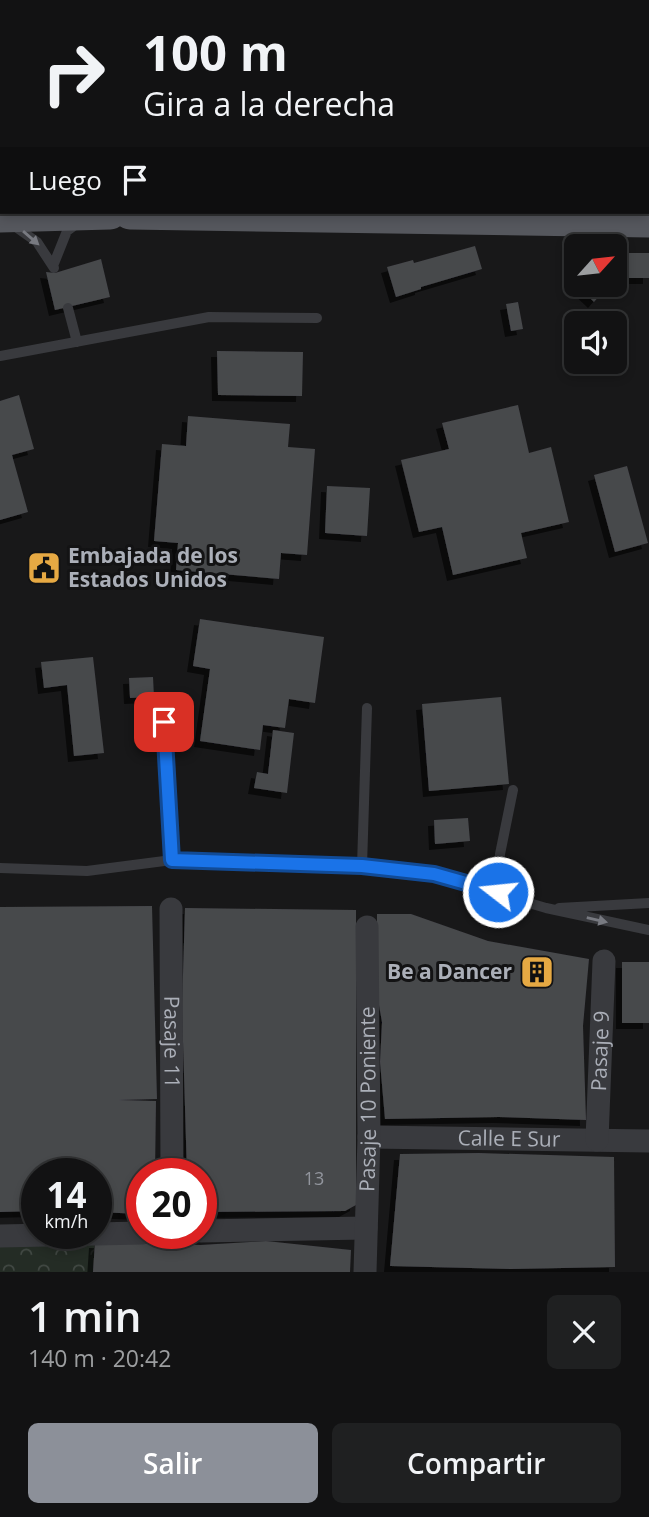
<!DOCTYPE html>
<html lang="es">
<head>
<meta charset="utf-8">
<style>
  body { margin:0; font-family:"Open Sans",sans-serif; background:#1f2021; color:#f1f3f6; height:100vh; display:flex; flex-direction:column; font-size:26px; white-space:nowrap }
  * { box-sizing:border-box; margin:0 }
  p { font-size:23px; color:#9c9ea0 }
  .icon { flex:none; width:38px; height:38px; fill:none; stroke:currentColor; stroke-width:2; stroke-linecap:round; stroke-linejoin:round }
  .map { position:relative; height:1272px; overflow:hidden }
  .side { display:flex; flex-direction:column; background:#121213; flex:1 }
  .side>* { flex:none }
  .top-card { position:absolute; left:0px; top:0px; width:649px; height:214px; box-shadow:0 4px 10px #0003,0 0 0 2px #313233; background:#121213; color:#f1f3f6; overflow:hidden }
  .needle { width:46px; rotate:63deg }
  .buttons { position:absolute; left:564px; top:234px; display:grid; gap:14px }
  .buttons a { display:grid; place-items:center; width:63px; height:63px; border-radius:10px; background:#121213; box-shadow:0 4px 10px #0003,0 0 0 2px #313233; font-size:35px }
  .speed { position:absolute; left:21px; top:1158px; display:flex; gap:14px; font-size:35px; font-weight:700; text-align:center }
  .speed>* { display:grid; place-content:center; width:91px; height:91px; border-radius:50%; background:#121213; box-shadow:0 4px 10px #0003,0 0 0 2px #313233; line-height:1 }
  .speed small { font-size:18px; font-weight:400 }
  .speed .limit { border:10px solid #d22; background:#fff; color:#111 }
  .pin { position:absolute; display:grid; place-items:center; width:60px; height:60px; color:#fff; margin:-30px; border-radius:14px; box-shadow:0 4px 10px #0006 }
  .me { position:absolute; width:77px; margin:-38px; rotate:286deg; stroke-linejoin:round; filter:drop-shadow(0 0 5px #0008) }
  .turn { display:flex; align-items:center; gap:24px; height:147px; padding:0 28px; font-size:32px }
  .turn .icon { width:91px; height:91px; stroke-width:2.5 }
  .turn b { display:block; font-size:49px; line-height:60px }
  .then { display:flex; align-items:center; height:66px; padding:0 28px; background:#0003; gap:14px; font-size:26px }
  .round { display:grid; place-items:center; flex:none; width:74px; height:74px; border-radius:10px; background:#1f2021 }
  .head { display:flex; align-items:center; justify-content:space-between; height:119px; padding:0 28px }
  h1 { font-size:42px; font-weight:600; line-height:52px }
  .primary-button { display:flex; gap:14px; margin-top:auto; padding:14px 28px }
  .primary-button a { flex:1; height:80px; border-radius:10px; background:#8c9099; color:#fff; font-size:28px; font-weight:600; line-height:80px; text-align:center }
  .primary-button a+a { background:#1f2021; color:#f1f3f6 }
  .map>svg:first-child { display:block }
</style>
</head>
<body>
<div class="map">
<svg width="649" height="1272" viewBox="0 0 649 1272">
  <defs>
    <pattern id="forest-crowns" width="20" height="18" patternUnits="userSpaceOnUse" patternTransform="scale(1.75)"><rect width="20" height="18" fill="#242c25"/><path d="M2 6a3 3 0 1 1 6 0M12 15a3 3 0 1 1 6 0" fill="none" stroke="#414843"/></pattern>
    <filter id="shadow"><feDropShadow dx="-6" dy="6" stdDeviation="0" flood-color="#0009"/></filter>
  </defs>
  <rect width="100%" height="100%" fill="#181819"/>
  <path fill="url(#forest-crowns)" d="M95 1235 93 1272H0V1240Z"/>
  <path fill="#47484c" filter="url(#shadow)" d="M475 246 482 269 421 287V289L396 297 387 267 413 260 414 263Z
    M616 253H649V278H614Z
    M101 259 110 297 55 310 46 272 55 273Z
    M576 285H609L594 302Z
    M518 302 523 329 511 331 506 304Z
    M217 351 303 352 302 396 218 395Z
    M19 395 34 449 12 455 28 512 0 520V401Z
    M518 405 529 453 551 447 569 522 521 533 527 558 453 575 442 527 419 532 401 460 449 449 442 423Z
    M188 416 290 424 288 447 315 449 307 555 281 553 279 579 176 570 178 543 154 541 162 444 186 446Z
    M627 466 648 543 615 552 594 475Z
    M327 486 370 488 367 536 325 533Z
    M200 619 324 637 315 703 289 699 285 728 263 725 260 750 200 741 210 669 193 666Z
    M93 657 104 753 74 756 67 685 44 688 41 662Z
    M153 677 154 697 130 698 129 678Z
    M501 697 509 784 429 791 422 704Z
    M273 730 294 733 287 793 254 788 257 772 268 774Z
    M468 818 470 841 435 844 434 820Z
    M152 906 157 1099 119 1100 156 1101 155 1174H142V1214L96 1212V1174H37V1211L0 1212V907Z
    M185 908 356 910V1205L345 1211 201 1212V1174H187L182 1008Z
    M377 914H411L488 941 589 959 583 1026 586 1120 499 1117 385 1119 380 1062 382 1022 377 994Z
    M622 962H649V1023H622Z
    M479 1153 614 1157 615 1267 511 1269 390 1266 400 1154Z
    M266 1241 351 1250 350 1272H93L95 1242 200 1245Z"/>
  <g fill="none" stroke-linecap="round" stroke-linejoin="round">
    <path stroke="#393a3e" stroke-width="10" d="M13 225 37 242 54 268
      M53 266 67 231 79 222
      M68 308 77 342
      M0 356 209 317 317 318
      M164 721 172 860
      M362 866 367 708
      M0 868 87 871 172 860 362 866 434 875 546 908 649 930
      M498 892 500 854 513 790
      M559 908 649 903"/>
    <g stroke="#393a3e" stroke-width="23">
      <path id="s1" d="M171 909 172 1174"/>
      <path id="s2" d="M369 1137 649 1141"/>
      <path id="s3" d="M597 1140 604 961"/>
      <path d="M201 1231 366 1228"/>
      <path d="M0 1236 142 1233"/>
      <path id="s4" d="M365 1272 369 1137 367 927"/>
    </g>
    <path stroke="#55575d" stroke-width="35" d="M0 179H2
      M648 182H649
      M130 212 649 220
      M0 215 110 212"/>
  </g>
  <defs><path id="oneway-solid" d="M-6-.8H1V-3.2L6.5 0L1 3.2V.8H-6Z" transform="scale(1.75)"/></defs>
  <g fill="#787a81">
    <use href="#oneway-solid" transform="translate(31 238) rotate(41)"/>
    <use href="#oneway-solid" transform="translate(597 920) rotate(13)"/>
  </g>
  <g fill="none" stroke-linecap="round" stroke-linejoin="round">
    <defs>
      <path id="route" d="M164 722 172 860 362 866 434 874 498 892"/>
    </defs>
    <use href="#route" stroke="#114b97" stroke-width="18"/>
    <use href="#route" stroke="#1a73e8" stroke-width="12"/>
  </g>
  <defs>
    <symbol id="civic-square" viewBox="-11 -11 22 22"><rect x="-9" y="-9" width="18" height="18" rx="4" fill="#e6a943" stroke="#131314"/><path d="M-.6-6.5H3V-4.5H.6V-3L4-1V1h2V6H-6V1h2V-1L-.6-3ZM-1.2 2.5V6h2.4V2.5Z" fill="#111"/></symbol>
    <symbol id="building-square" viewBox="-11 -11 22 22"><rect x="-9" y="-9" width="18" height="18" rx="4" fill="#e6a943" stroke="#131314"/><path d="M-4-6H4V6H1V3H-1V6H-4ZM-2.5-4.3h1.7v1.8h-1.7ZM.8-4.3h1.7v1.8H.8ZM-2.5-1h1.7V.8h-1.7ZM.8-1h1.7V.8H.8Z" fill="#111"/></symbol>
  </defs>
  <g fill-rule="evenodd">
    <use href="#civic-square" x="25" y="549" width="38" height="38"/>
    <use href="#building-square" x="518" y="953" width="38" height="38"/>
  </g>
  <g text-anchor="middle" stroke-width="6" stroke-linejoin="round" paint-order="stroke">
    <g font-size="18" fill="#92959d">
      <text x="314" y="1185">13</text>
    </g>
    <g font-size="21" font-weight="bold" fill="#abafb8" stroke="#131314" text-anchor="start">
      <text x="68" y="563">Embajada de los<tspan x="68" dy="24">Estados Unidos</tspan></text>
      <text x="512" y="979" text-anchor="end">Be a Dancer</text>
    </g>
    <g font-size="21" fill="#abafb8" stroke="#131314">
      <text dy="7" stroke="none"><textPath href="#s1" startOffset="133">Pasaje 11</textPath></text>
      <text dy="7" stroke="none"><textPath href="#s3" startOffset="89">Pasaje 9</textPath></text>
      <text dy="7" stroke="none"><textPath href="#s4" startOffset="173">Pasaje 10 Poniente</textPath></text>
      <text dy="7" stroke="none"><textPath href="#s2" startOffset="140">Calle E Sur</textPath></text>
    </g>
  </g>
</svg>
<div class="buttons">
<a><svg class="needle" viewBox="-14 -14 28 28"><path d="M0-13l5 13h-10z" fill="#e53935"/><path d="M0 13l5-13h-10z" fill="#9c9ea0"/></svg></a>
<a><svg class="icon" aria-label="sound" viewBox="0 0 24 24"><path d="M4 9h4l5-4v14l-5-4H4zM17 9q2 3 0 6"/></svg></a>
</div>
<div class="speed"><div>14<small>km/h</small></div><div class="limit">20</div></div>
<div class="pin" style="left:164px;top:722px;background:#d93025"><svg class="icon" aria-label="arrive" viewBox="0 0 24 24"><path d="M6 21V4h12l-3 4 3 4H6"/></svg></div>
<svg class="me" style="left:498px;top:892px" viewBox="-20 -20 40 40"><circle r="17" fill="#1a73e8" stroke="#fff" stroke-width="3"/><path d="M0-11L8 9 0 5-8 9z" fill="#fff"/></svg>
<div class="top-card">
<div class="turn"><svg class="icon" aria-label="right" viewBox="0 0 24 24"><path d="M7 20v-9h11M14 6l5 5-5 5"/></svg><div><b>100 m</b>Gira a la derecha</div></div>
<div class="then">Luego<svg class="icon" aria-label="arrive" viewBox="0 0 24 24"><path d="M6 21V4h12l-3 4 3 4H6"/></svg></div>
</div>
</div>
<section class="side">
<div class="head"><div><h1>1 min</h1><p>140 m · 20:42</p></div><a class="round"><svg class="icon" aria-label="close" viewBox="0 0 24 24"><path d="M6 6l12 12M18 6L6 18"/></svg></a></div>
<div class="primary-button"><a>Salir</a><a>Compartir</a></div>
</section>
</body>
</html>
